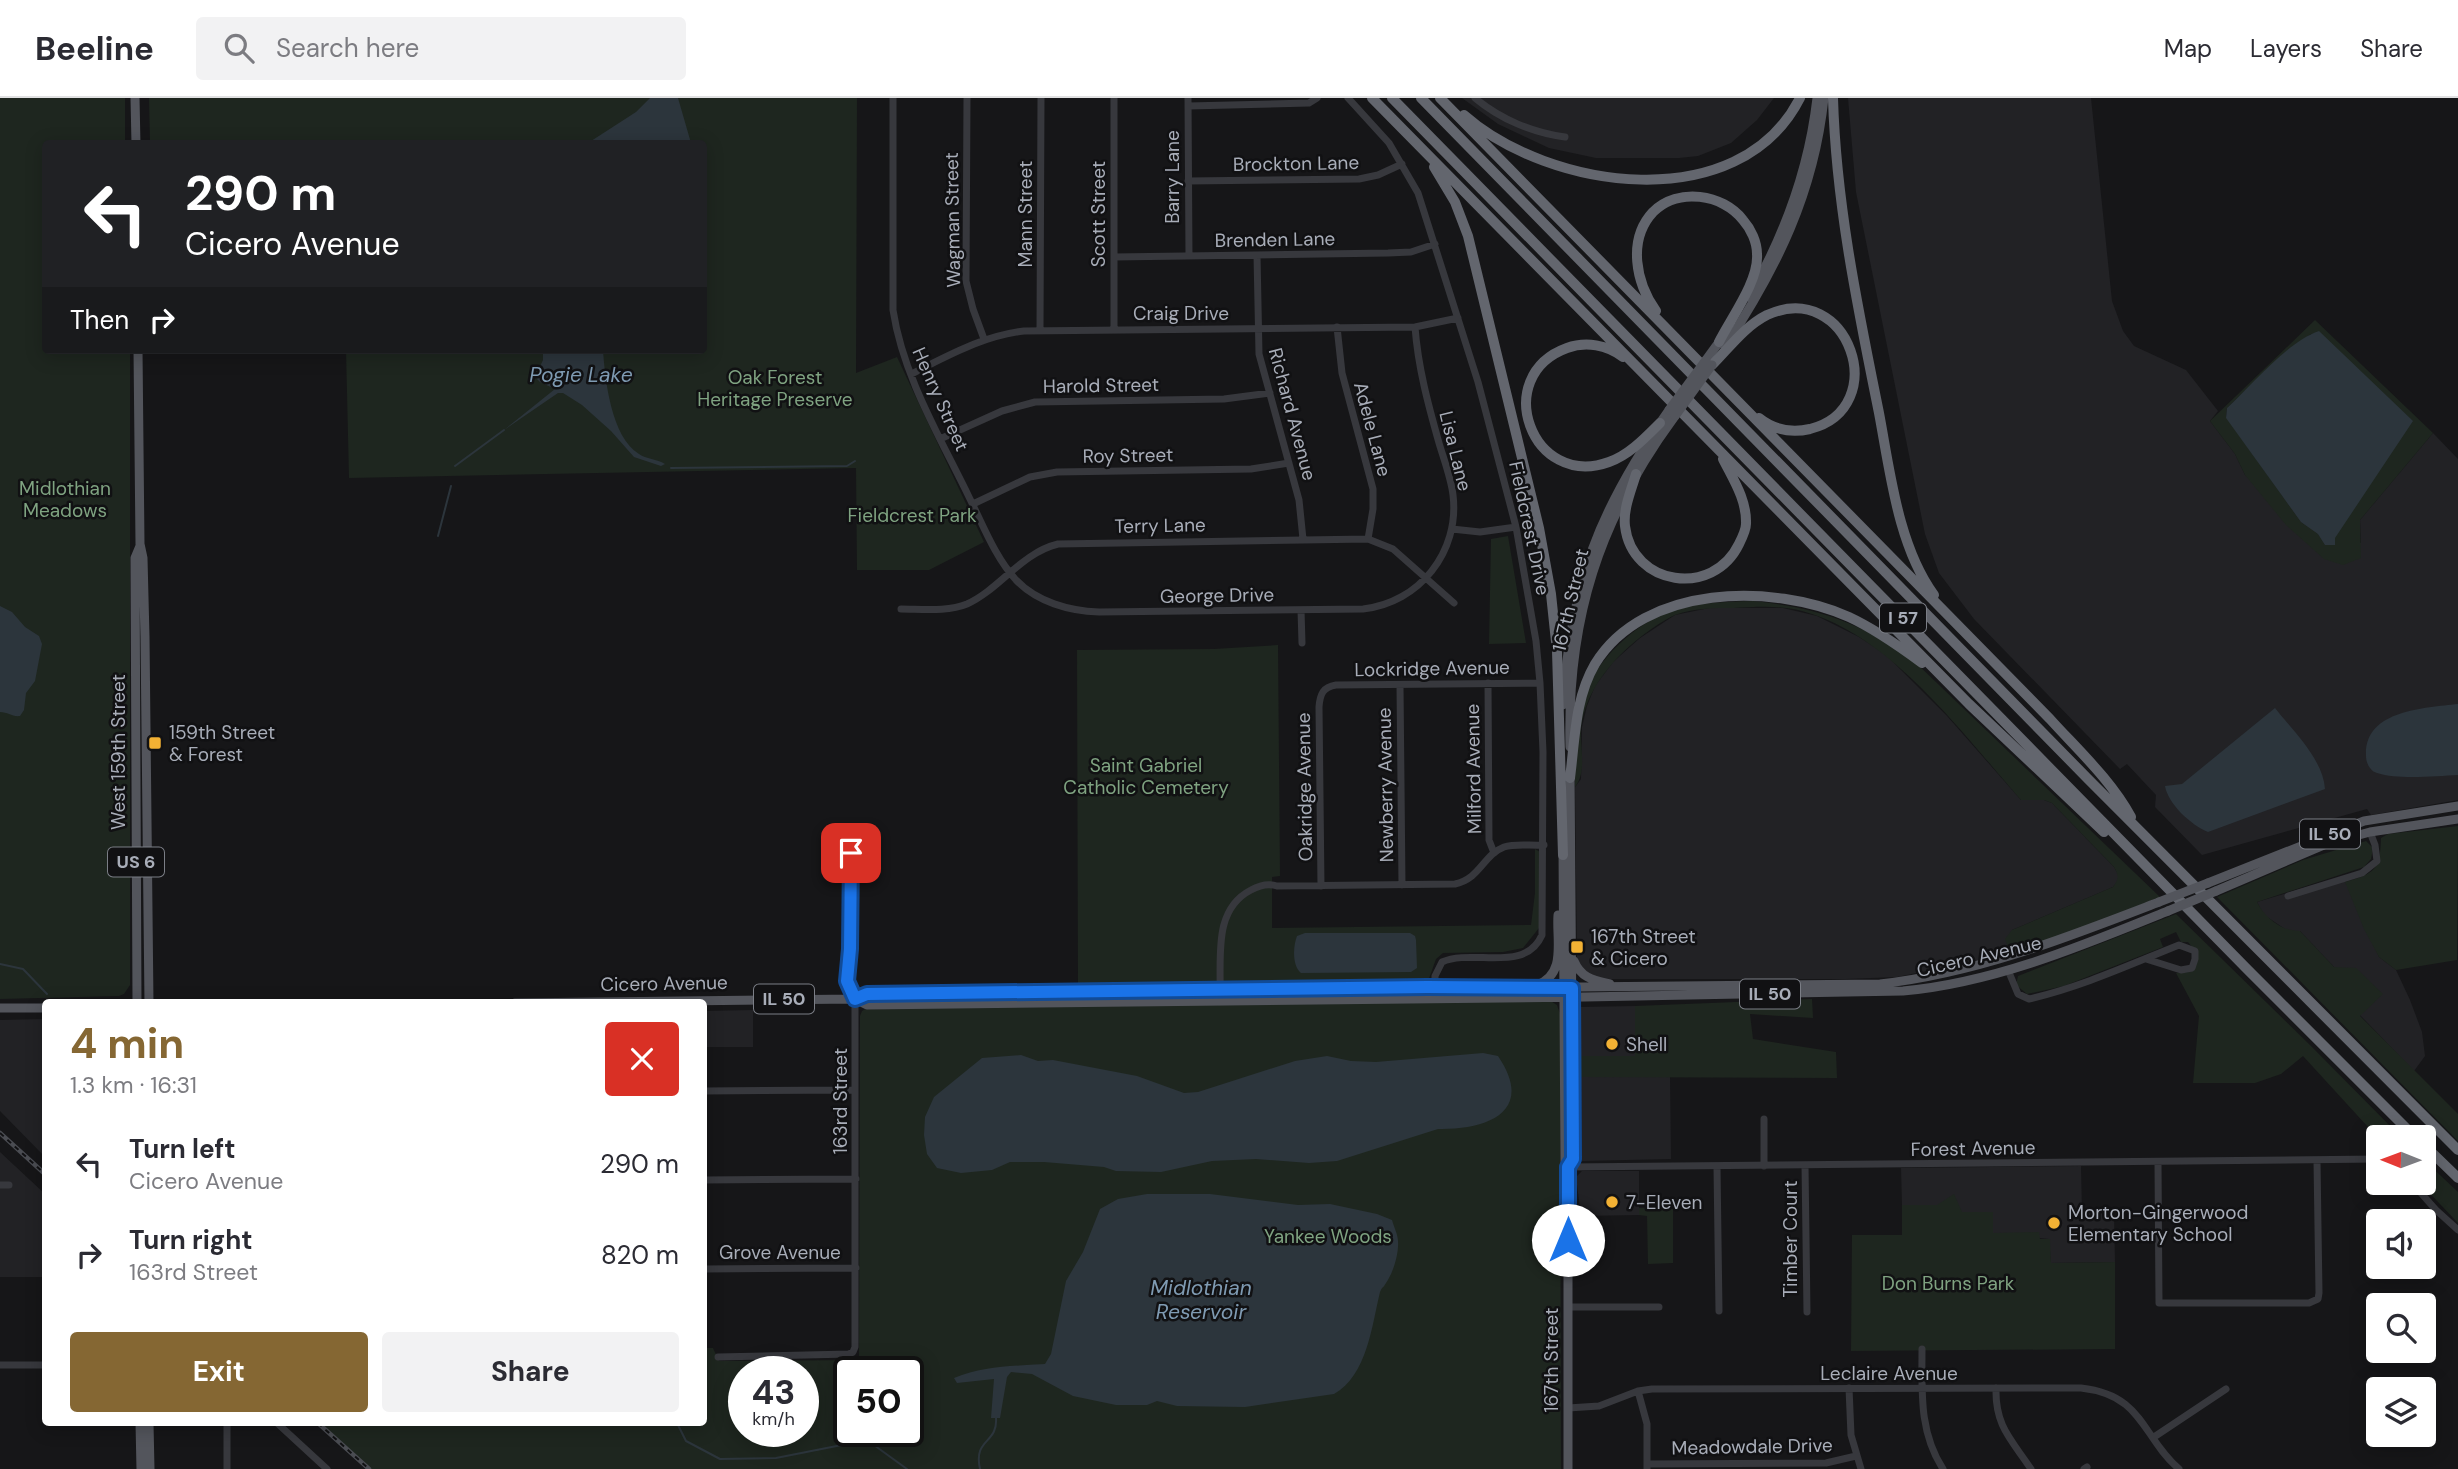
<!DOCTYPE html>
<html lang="en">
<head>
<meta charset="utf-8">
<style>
  body { margin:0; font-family:"DM Sans",sans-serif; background:#f2f2f3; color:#2b2b33; height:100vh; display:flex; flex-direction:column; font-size:26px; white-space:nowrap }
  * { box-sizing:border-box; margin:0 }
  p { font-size:23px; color:#7c7c81 }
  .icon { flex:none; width:38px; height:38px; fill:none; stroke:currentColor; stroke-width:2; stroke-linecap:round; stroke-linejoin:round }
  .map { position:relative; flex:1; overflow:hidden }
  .panel { position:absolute; left:42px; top:901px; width:665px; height:427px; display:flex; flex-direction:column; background:#fff; border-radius:7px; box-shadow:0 4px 18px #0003 }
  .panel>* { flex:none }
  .hud { position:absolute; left:42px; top:42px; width:665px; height:214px; border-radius:7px; box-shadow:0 4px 18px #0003; background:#202124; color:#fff; overflow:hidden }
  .needle { width:46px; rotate:271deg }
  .fabs { position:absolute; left:2366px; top:1027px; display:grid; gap:14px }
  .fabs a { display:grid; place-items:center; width:70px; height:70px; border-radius:7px; background:#fff; box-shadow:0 4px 18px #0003; font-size:35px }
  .speed { position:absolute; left:728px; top:1258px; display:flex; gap:14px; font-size:35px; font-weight:700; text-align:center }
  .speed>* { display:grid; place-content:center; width:91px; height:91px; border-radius:50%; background:#fff; box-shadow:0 4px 18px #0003; line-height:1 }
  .speed small { font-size:18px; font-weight:400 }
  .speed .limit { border:4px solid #111; border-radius:10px; background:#fff; color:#111 }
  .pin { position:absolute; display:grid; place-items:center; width:60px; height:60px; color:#fff; margin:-30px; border-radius:14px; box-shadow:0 4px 10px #0006 }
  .me { position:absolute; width:77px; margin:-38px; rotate:0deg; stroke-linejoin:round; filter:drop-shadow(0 0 5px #0008) }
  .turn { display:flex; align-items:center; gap:24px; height:147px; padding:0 28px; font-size:32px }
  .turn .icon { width:91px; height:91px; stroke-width:2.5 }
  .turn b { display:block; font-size:49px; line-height:60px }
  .then { display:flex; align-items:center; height:66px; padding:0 28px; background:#0003; gap:14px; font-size:26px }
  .round { display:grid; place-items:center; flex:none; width:74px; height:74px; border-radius:7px; background:#f2f2f3 }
  .headline { display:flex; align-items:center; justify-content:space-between; height:119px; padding:0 28px }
  h1 { font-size:42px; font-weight:700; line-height:52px; color:#856733 }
  .primary-button { display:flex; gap:14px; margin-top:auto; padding:14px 28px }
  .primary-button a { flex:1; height:80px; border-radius:7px; background:#856733; color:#fff; font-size:28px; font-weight:700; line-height:80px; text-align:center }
  .primary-button a+a { background:#f2f2f3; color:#2b2b33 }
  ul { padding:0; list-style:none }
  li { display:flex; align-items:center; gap:21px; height:91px; padding:0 28px }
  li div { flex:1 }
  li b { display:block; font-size:26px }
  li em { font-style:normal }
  header { display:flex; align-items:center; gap:42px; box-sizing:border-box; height:98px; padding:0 35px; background:#fff; border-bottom:2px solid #e1e1e2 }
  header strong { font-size:33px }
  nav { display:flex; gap:38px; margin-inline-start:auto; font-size:24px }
  .search { width:490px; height:63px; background:#f2f2f3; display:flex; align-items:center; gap:18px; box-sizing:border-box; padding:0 24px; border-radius:7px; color:#7c7c81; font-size:26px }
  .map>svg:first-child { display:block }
</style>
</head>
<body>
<header>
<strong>Beeline</strong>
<div class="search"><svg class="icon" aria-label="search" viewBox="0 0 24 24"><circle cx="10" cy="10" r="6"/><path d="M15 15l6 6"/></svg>Search here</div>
<nav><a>Map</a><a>Layers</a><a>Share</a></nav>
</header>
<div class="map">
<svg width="2458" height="1371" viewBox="0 0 2458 1371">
  <rect width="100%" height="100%" fill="#161618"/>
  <path fill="#222225" d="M1462 0H1774L1757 22 1731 45 1698 58 1679 60H1596L1549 50 1498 26Z
    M1848 0H2091L2112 203 2123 233 2134 248 2186 272 2218 313 2210 323 2235 356 2245 377 2361 445 2360 422 2433 335 2458 361V702L2371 717 2367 711 2202 757 2155 709 2156 697 2127 666 2120 671 1974 521 1939 475 1925 436 1856 94Z
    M1709 510H1783L1817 518 1859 539 1885 556 1947 618 2021 702H2044L2052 705 2114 769 2118 776V783L2113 789 2012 832 2013 855 1897 879 1846 881H1603L1590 879 1582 871 1577 861 1575 689 1581 681 1582 629 1587 608 1595 588 1613 564 1640 540 1675 517Z
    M2343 778 2379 859 2396 872 2410 902 2422 934 2425 958 2414 973 2360 917 2334 869 2300 833H2288L2264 817 2257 804Z
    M1635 908V958H1581V909Z
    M753 912V949H704V913Z
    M45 921H46L45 1059 0 1013V922Z
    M1581 979H1670L1671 1061 1582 1063Z
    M0 1054 45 1096V1179H0Z
    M2081 1068 2082 1115 2114 1116 2115 1164 2051 1165 2049 1141 1993 1135 1961 1114 1937 1107H1902L1901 1070Z
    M1582 1073H1639V1117L1581 1118 1576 1079Z"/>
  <path fill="#1e261f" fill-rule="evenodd" d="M0 0H125V45L46 46V252H130V887L124 896 119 898 0 901Z
    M149 0H857L856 275 897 259 984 444 929 472H857L856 370 349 380 346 252H704V46L150 45Z
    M2315 222 2433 335 2360 422 2361 460 2343 467 2324 461 2286 427 2245 377 2235 356 2210 323ZM2311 236 2335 441 2334 447H2325L2318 436 2301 424 2226 319 2227 310 2287 253Z
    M1508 438 1526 545 1489 546 1491 441Z
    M1753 503C1819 510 1860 524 1914 563L2160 799 2083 830 2013 855 2009 852 2005 841 2012 832 2113 789C2119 781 2119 778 2114 769L2052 705 2044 702H2021C1963 636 1890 536 1802 513 1779 507 1756 509 1733 510 1715 510 1693 510 1675 517 1655 526 1626 549 1612 566 1596 584 1583 607 1581 632 1580 651 1587 674 1575 689 1574 668 1578 646 1580 625 1581 617 1581 607 1584 599 1595 562 1637 524 1673 512 1699 504 1726 504 1753 503Z
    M1278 547 1280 778 1272 779V830L1531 827 1535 795V751L1540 754 1539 830 1523 850 1503 854 1443 855 1436 861 1427 886 1078 890 1077 552 1214 551Z
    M2458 728 2457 862 2396 872 2379 859 2364 831 2345 784C2375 775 2380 773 2381 740L2388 736Z
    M2366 743 2373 750 2371 761 2364 769 2257 804C2265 820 2281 833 2300 833L2334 869 2356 870 2383 896 2360 918 2458 1016V1043L2217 799 2303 762Z
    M2176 816 2312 949 2401 1039 2378 1040 2303 958 2281 976 2255 985H2193L2199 918 2176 875 2189 874 2195 870 2198 856 2188 844H2181L2176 834 2160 841 2163 849 2064 888 2027 896 2016 887 2018 878Z
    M1812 901 1813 920 1750 916 1753 941 1836 954 1837 980 1581 979V958H1635V908Z
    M1549 902 1557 907 1560 916 1561 1371H370L320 1325H704V1250H713L719 1263 859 1262 860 918 862 913 867 910ZM744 1274H803V1334H744ZM849 1274H908V1334H849Z
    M2424 1062 2458 1094V1125L2420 1085H2424Z
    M1954 1096 1962 1114H1993V1135L2039 1134 2040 1141H2050L2051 1165 2115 1164V1251L1851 1253 1852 1137H1902V1107H1937Z
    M1639 1110 1673 1111V1165L1648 1166 1647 1118 1639 1117Z"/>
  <path fill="#2c353c" d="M650 0H678L691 45H588L636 14Z
    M2319 233 2413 323 2335 440V447H2325L2318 436 2301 424 2226 320 2227 310C2252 287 2287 244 2319 233Z
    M543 252H603C605 281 611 339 639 356 646 361 657 361 665 366L661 368 634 359 611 333 582 307 563 295H558L504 332 555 291 540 284 535 279 543 262Z
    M0 508 12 514 25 529 39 538 42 546 35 583 26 595 24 612 20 618C12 619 8 614 0 614Z
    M2458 606V677C2435 678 2399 682 2377 675 2370 673 2366 665 2366 658 2364 612 2424 610 2458 606Z
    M2275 610C2293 633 2323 661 2325 691L2208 734C2191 727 2168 706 2165 688L2182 686Z
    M1305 835H1410L1415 838 1416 842 1417 870 1411 874 1301 875C1292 868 1293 848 1297 838Z
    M1483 955 1498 958C1536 1014 1487 1032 1438 1031L1337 1063 1309 1065 1256 1061 1212 1063 1161 1074 1116 1073 1104 1069 1044 1064H1010L992 1072 961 1075 937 1070 927 1056 924 1037 925 1019 934 999 982 960 1021 957 1038 963 1053 962 1137 978 1184 995 1198 994 1295 963 1327 958 1351 963 1376 964Z
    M1147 1096H1210L1298 1107 1330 1106 1377 1116 1392 1122C1394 1129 1398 1137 1398 1143 1399 1156 1393 1175 1386 1185 1382 1192 1383 1187 1380 1194 1372 1227 1367 1278 1334 1296L1245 1309 1177 1308 1157 1303 1147 1307H1116L1073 1298 1032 1276 1011 1274 1007 1279 1000 1320H991L994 1281 957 1285 954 1280C984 1268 1013 1268 1045 1266L1051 1256 1066 1183 1083 1154 1100 1111 1118 1101Z"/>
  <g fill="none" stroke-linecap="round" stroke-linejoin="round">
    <path stroke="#2c353c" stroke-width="2" d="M455 368 504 332
      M671 370 847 368 855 363
      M438 438 451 388
      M0 866 23 871 47 896
      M677 1325 686 1343 720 1361 776 1360 867 1342 907 1371
      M980 1371C973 1340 998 1346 996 1320"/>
    <path stroke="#37383d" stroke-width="7" d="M893 0V212C903 278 940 339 969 399 983 427 995 459 1016 482 1037 504 1069 513 1099 514L1363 511C1419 505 1460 454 1453 397 1451 380 1444 362 1439 345 1428 306 1418 269 1415 229
      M967 0 966 183 973 211 984 241
      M1188 0 1189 158
      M1348 0 1389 45 1418 95 1478 284 1516 429 1536 543 1540 585 1543 654 1542 837C1525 876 1473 850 1442 864L1435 878V892
      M1475 0C1500 21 1533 35 1565 39
      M1188 8 1309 5 1317 0
      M1188 83 1359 81 1378 77 1402 66
      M1257 157 1259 256 1299 402 1303 441
      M1114 159 1388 155 1411 154 1435 146
      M1337 229 1342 275 1373 391V411L1368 441
      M1114 231V0
      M1040 232 1041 0
      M911 276C948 258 982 238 1024 233L1415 229 1458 220
      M940 341 1002 313 1035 304 1224 301 1270 295
      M973 406 1030 379 1057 374 1251 371 1289 365
      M1452 431 1480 434 1516 429
      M901 511C921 511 948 514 967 506 1000 491 1021 455 1058 446L1368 441 1393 451 1454 505
      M1301 512 1302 545
      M1488 585 1489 742 1494 755
      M1400 587 1402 787
      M1321 788 1319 609C1320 596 1323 589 1336 587L1540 585
      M2288 798 2362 775 2377 763 2375 747 2370 734
      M2008 872 2018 896 2029 901C2081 889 2129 867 2179 847L2195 853V861L2192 870 2181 872 2146 861
      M1220 892C1221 856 1214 811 1251 792 1260 787 1268 785 1277 788L1455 786C1481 780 1483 757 1504 749 1516 745 1531 748 1544 747
      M704 993 855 992
      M1764 1021V1068
      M2158 1064 2159 1205H2309L2318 1201 2319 1195 2317 1063
      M1805 1067 1807 1214
      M1568 1069 2378 1061
      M1717 1069 1719 1213
      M704 1082 856 1081
      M2412 1085 2436 1112 2458 1132
      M0 1087H9
      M2424 1124 2436 1112
      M704 1171 856 1170
      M1569 1209H1659
      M1922 1251C1922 1294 1919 1334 1943 1371
      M718 1259 849 1256 853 1254 855 1249V901L847 883 850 851 851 755
      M0 1267H46
      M1849 1290 1851 1337 1861 1371
      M1996 1290C1995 1328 2011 1341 2031 1371
      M1638 1293 1647 1326V1371
      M1568 1310 1599 1308 1638 1293 1652 1291 2081 1290C2144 1297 2141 1338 2179 1371
      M227 1325V1371
      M277 1325 327 1371
      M2154 1339 2226 1291
      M1647 1366 1826 1365 1856 1358
      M2084 1371 2087 1369"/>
    <path stroke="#53555c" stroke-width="9" d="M135 0 136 46
      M1749 199C1784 138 1809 70 1817 0
      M1725 249C1777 170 1814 95 1824 0
      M138 252 140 446 143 460 145 539 149 905
      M1706 262 1722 240
      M1563 607C1570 486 1599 411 1669 312
      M1570 649C1567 521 1599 421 1675 318
      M1563 751 1565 1064 1568 1069V1371
      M2208 785 2364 723 2458 708
      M2216 793 2326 746 2370 734 2458 721
      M1574 863C1581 880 1593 882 1610 886
      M1537 887C1567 876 1556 842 1558 817
      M855 901 867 907 1585 899 1903 893C1994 885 2084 847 2168 813
      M137 905 135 460 140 448
      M515 905 855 901 867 896 1880 886C1978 875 2068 839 2159 804
      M0 910H46
      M1568 1069 1573 1061 1570 674
      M140 1325 141 1371
      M149 1325 150 1371"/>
    <path stroke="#63666e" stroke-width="10" d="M1372 0 1969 606 2104 734
      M1392 0 2248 872 2416 1040
      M1421 0 2089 682 2458 1052
      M1440 0 2050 621C2078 652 2111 682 2131 719
      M1833 0C1836 106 1858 211 1879 315 1890 373 1898 448 1934 497
      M1464 17C1549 92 1739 120 1800 0
      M1434 69 1455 104 1468 138 1539 430 1551 496 1557 553 1563 757
      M1656 213C1636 185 1627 142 1653 114 1678 89 1723 96 1743 122 1751 131 1757 144 1757 156 1759 183 1731 220 1719 244
      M1623 259C1607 247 1586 243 1567 250 1490 278 1532 392 1609 364 1629 357 1645 340 1660 325
      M1712 267C1729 250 1745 228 1767 217 1849 180 1893 310 1810 331 1792 335 1774 332 1759 320
      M1636 376C1631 393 1623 411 1625 428 1632 488 1713 500 1739 446 1742 440 1746 432 1746 426 1747 402 1733 381 1723 361
      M1570 680C1575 641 1575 600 1595 566 1644 486 1773 485 1849 519 1875 531 1899 548 1922 565
      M2424 1047 2458 1080"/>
    <defs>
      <path id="rail" d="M0 1035 46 1077
        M318 1325 369 1371"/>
    </defs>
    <use href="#rail" stroke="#4a4c52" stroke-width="4.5"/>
    <use href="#rail" stroke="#111113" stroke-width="2" stroke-dasharray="5" stroke-linecap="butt"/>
    <path stroke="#53555c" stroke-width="9" d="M1669 312 1706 262
      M1675 318 1712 267
      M2159 804 2208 785
      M2168 813 2216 793"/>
  </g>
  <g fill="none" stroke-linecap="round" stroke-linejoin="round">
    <defs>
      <path id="route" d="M851 755 850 851 847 883 855 901 867 896 1427 889 1572 890 1573 1061 1568 1069V1142"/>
    </defs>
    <use href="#route" stroke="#114b97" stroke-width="18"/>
    <use href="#route" stroke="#1a73e8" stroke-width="12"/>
  </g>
  <g fill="#f2b134" stroke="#111113" stroke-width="2.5">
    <rect x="148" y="638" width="14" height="14" rx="3.5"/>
    <rect x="1570" y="842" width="14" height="14" rx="3.5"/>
    <circle cx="1612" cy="946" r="7"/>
    <circle cx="1612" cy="1104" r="7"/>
    <circle cx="2054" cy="1125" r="7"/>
  </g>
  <g text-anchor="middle" stroke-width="5" stroke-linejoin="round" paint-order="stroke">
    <g fill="#111113" stroke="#7b7e86" stroke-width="2">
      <rect x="1880" y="505.5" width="46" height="29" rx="5"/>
      <rect x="2300" y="721.5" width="60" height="29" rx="5"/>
      <rect x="108" y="749.5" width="56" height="29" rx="5"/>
      <rect x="1740" y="881.5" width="60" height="29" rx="5"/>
      <rect x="754" y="886.5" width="60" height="29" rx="5"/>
    </g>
    <g font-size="18" font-weight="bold" fill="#a8adb8">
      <text x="1903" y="526">I 57</text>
      <text x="2330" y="742">IL 50</text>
      <text x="136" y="770">US 6</text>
      <text x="1770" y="902">IL 50</text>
      <text x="784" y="907">IL 50</text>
    </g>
    <g font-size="19" fill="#a8adb8" stroke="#111113">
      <text transform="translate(1296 65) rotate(-1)" y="7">Brockton Lane</text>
      <text transform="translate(1172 79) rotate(-90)" y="7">Barry Lane</text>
      <text transform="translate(1025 116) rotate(-90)" y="7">Mann Street</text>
      <text transform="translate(1098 116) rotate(-90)" y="7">Scott Street</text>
      <text transform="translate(952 122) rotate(-91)" y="7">Wagman Street</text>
      <text transform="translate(1275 141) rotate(-1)" y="7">Brenden Lane</text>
      <text x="1181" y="222">Craig Drive</text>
      <text transform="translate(1101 287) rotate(-1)" y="7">Harold Street</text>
      <text transform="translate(941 301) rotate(66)" y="7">Henry Street</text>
      <text transform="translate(1293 316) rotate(75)" y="7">Richard Avenue</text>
      <text transform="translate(1373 331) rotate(75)" y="7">Adele Lane</text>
      <text transform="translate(1456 353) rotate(76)" y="7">Lisa Lane</text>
      <text transform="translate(1128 357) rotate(-1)" y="7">Roy Street</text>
      <text transform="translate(1160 427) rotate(-1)" y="7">Terry Lane</text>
      <text transform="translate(1530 430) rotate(78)" y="7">Fieldcrest Drive</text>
      <text transform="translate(1217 497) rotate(-1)" y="7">George Drive</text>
      <text transform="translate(1570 502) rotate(-77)" y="7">167th Street</text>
      <text transform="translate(1432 570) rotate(-1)" y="7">Lockridge Avenue</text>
      <text transform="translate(118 654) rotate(-90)" y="7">West 159th Street</text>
      <text transform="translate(1473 671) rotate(-91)" y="7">Milford Avenue</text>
      <text transform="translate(1385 687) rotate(-91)" y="7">Newberry Avenue</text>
      <text transform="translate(1304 689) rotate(-91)" y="7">Oakridge Avenue</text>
      <text transform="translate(1979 858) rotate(-13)" y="7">Cicero Avenue</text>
      <text transform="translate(664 885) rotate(-1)" y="7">Cicero Avenue</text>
      <text transform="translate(840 1003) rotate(-90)" y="7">163rd Street</text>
      <text transform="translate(1973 1050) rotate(-1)" y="7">Forest Avenue</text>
      <text transform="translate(1790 1141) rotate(-90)" y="7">Timber Court</text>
      <text x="780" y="1161">Grove Avenue</text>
      <text transform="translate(1551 1262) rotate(-90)" y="7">167th Street</text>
      <text x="1889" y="1282">Leclaire Avenue</text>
      <text transform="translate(1752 1348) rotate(-1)" y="7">Meadowdale Drive</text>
    </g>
    <g font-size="19" fill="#7fa381" stroke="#111113">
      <text x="775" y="286">Oak Forest<tspan x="775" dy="22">Heritage Preserve</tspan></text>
      <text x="65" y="397">Midlothian<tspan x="65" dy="22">Meadows</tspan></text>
      <text x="912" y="424">Fieldcrest Park</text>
      <text x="1146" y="674">Saint Gabriel<tspan x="1146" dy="22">Catholic Cemetery</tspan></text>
      <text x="1328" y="1145">Yankee Woods</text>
      <text x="1948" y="1192">Don Burns Park</text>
    </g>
    <g font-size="19" fill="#a8adb8" stroke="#111113" text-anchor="start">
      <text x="169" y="641">159th Street<tspan x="169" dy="22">&amp; Forest</tspan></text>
      <text x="1591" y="845">167th Street<tspan x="1591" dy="22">&amp; Cicero</tspan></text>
      <text x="1626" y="953">Shell</text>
      <text x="1626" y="1111">7-Eleven</text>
      <text x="2068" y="1121">Morton-Gingerwood<tspan x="2068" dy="22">Elementary School</tspan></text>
    </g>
    <g font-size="21" font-style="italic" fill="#7f9bb3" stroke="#111113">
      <text x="581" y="284">Pogie Lake</text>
      <text x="1201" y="1197">Midlothian<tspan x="1201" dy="24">Reservoir</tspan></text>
    </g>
  </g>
</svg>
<div class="fabs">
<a><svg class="needle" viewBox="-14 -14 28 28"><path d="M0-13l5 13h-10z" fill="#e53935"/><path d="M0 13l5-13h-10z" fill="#7c7c81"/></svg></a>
<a><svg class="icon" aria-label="sound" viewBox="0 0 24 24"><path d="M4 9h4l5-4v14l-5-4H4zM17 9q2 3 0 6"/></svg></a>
<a><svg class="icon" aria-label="search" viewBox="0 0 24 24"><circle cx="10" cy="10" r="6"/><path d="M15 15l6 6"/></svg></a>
<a><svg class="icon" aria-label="layers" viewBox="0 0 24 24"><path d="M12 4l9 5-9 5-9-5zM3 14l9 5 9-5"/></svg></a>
</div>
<div class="speed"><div>43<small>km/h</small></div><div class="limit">50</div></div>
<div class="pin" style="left:851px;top:755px;background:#d93025"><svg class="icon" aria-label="arrive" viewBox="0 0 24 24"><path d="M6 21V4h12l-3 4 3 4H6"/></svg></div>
<svg class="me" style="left:1568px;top:1142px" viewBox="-20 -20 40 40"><circle r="19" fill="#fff"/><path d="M0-13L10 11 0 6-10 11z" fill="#1a73e8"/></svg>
<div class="hud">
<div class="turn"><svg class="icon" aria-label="left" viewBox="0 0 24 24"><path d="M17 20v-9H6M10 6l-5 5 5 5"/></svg><div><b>290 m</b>Cicero Avenue</div></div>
<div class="then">Then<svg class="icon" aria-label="right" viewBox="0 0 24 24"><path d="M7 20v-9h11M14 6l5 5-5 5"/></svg></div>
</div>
<section class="panel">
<div class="headline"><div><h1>4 min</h1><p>1.3 km · 16:31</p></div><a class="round" style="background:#d93025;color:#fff"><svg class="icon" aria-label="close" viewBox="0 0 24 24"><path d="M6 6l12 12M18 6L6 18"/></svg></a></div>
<ul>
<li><svg class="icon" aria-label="left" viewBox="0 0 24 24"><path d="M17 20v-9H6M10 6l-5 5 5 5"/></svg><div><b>Turn left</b><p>Cicero Avenue</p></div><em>290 m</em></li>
<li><svg class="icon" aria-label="right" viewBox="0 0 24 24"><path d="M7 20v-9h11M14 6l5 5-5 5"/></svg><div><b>Turn right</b><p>163rd Street</p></div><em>820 m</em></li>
</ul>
<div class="primary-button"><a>Exit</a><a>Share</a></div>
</section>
</div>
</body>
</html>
